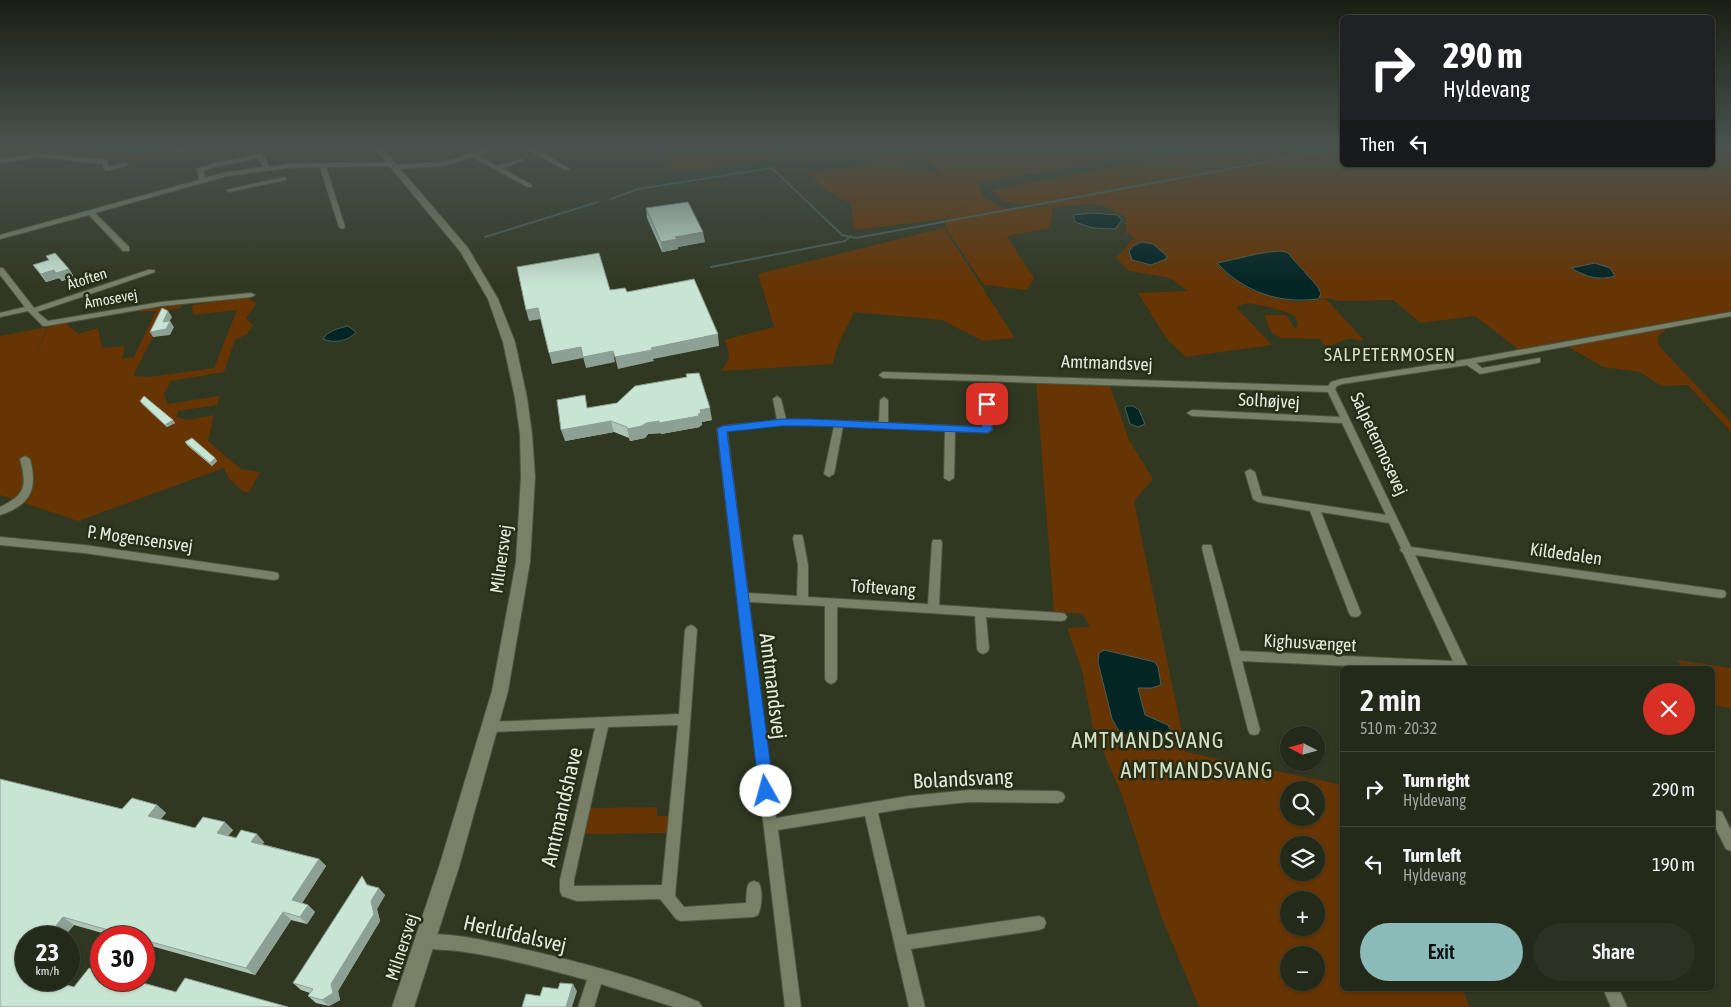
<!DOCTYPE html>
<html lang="en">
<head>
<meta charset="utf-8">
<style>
  body { margin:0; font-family:"Asap Condensed",sans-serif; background:#2c3223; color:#f1f3f6; height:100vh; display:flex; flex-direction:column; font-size:19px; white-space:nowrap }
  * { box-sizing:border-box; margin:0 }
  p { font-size:16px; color:#a3a7a2 }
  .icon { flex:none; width:28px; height:28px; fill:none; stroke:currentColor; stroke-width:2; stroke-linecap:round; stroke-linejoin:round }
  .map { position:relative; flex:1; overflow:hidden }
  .details { position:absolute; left:1340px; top:666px; width:375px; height:325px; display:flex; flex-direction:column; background:#242a1a; border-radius:8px; box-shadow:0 1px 4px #0004,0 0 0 1px #414639 }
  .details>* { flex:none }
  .banner { position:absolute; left:1340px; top:15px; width:375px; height:152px; border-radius:8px; box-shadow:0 1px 4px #0004,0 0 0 1px #414639; background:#202124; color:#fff; overflow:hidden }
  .needle { width:32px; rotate:276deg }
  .buttons { position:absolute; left:1280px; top:726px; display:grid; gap:10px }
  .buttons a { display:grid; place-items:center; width:45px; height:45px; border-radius:50%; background:#242a1a; box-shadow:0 1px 4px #0004,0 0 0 1px #414639; font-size:25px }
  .speed { position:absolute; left:15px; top:926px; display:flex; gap:10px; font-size:25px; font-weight:700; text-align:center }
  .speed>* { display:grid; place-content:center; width:65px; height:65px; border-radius:50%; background:#242a1a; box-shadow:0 1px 4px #0004,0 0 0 1px #414639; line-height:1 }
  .speed small { font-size:12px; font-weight:400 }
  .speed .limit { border:8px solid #d22; background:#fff; color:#111 }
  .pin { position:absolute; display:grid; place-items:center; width:42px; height:42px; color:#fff; margin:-21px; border-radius:10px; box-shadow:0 2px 8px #0006 }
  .me { position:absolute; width:55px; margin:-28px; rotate:353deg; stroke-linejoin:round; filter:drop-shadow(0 0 4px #0008) }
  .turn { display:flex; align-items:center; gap:18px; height:105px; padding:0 20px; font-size:22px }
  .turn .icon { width:65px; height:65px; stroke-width:2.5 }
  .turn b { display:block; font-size:35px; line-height:42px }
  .then { display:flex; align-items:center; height:48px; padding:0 20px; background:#0003; gap:10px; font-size:19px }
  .round { display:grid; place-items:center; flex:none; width:52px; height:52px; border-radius:26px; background:#2c3223 }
  .headline { display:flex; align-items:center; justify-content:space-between; height:85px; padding:0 20px }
  h1 { font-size:30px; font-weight:600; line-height:38px }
  .cta { display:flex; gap:10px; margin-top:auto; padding:10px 20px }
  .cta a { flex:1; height:58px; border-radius:30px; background:#8bbbb9; color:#111; font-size:20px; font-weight:600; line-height:58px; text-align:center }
  .cta a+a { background:#2c3223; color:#f1f3f6 }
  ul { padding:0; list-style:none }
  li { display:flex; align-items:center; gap:15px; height:75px; padding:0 20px; border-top:1px solid #414639 }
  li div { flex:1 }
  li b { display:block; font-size:19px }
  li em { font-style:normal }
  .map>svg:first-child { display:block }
</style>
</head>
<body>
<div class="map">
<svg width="1731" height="1007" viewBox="0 0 1731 1007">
  <rect width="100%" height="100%" fill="#303822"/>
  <path fill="#673403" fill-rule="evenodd" d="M5 145H53L42 151 95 155 174 152 169 156 129 162V158L109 161 40 154 0 160V147Z
    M672 145H770L778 158 675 173 662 146Z
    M876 145H911L928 163H900C914 174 931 165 945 180L915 145H1132L1145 155 979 183 983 197 1004 208 1052 207 1003 202 993 190 1186 153 1263 145H1342V165L1707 166 1712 165 1713 149 1731 156V311L1518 349 1475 316 1421 323 1393 300 1338 301 1328 298 1318 299 1320 294 1280 251 1265 252 1246 258 1216 263 1230 277 1251 290 1280 299 1296 302 1326 299 1364 340 1361 341C1341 334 1343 346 1325 346L1320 339 1281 338 1271 332 1264 315H1285L1288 317 1294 328H1297L1298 324 1295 316C1289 312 1254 303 1248 303 1244 304 1240 305 1236 307L1272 345 1186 357 1166 338 1138 293 1188 291 1170 278 1129 271 1116 258 1134 238 1126 233V217L1104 206 1090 204 1053 207 1050 228 1007 236 1034 278 1027 290 984 285 945 227 946 219 972 202 944 219 854 230 851 204 827 191 808 173 870 164Z
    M944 228 1015 338 983 341 942 320 854 312 836 350 833 364 721 371C731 358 731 356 724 340L774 327 758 274Z
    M247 297 257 303 246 318 253 325 247 334 235 340 224 372 171 381 164 393 167 404 220 396 217 405 178 411 176 417 187 420 214 415 208 441 241 469 260 472 249 492H244L229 479 224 468 78 521 0 495V336L47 327 34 362 48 327 66 323 78 334 98 328 102 348 125 346 122 359 134 357 156 311 141 312 139 310 182 305 181 308 166 311 133 376 148 377 214 368 237 310 193 315 192 305Z
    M1668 328 1658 336 1659 346 1731 422V432L1688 385 1661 386 1640 372 1603 367 1567 346Z
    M1036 381 1109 383 1129 440 1153 479 1134 501 1186 752 1342 785V989H1463L1469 1007H1199L1161 916 1122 795 1093 728 1082 670 1067 628 1090 627 1083 614 1054 612ZM1289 790H1316V818H1289ZM1289 845H1316V872H1289ZM1289 900H1316V928H1289ZM1289 955H1316V982H1289Z
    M1678 660 1731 668V708L1713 705 1712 669H1683Z
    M657 807V816H670L668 833 585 834 590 808Z"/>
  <path fill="#032524" stroke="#46605b" d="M1093 213 1117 215 1122 220 1115 229 1093 228 1075 222 1073 215Z
    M1142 242 1153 244 1167 256 1166 259 1151 265 1132 260 1129 251 1133 246Z
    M1280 251 1287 252 1318 287 1321 294 1318 299C1279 304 1244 292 1217 263 1238 259 1259 252 1280 251Z
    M1595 263 1610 268 1615 276C1599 281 1586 277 1571 268Z
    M348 326 356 332C349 341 334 344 323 339 327 331 339 328 348 326Z
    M1127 406H1133L1139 410 1145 424 1138 427 1130 424 1125 408Z
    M1104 650 1155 662 1158 667 1161 685 1151 688H1138L1145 715 1168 725C1172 733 1174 738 1169 747L1162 749 1132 739 1119 731 1112 719 1098 662 1099 653Z"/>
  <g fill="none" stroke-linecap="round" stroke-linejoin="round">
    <path stroke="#46605b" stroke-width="2" d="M778 145 784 154
      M1244 145 1257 164
      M611 199 638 189 772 168 842 235 856 238 1342 148
      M485 237 598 202
      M711 267 845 241 851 236"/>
    <defs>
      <path id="street" d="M183 145H190L179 152H175V150Z
        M498 145H507L478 155 497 166 522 159V161L502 168 532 185V187H528L472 157 444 166 395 169 393 168V166L326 167 345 227 342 229 339 227 320 167 288 168 227 176 95 213 129 247V251H123L89 215 0 239V235L199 180 197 169 214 163 258 154 264 156 269 167 288 164 392 162 394 163V165L443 162ZM258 158 263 167 227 172 205 178 203 171 215 167Z
        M515 145H530L570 169 565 170 525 148Z
        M41 153 105 160 107 161 109 167 126 163 129 165 107 171 104 169 102 164 41 157 0 163V159Z
        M284 177 286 178V180L229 192 226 190Z
        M0 268H3L34 308 148 270H154L155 272 37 312 48 321 161 302 251 293 255 295 251 297 161 306 46 326H43L28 311 0 317V313L25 307 0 275Z
        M1731 312V316L1476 363 1482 368 1540 358V362L1537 363 1480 374 1467 365 1342 384 1337 386 1335 389 1411 547 1721 590 1725 591 1726 594 1725 597 1721 598 1415 555 1469 669H1415L1242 661 1260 730 1258 734 1254 735 1250 734 1248 730 1202 548 1203 545H1211L1212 548 1240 651 1453 661 1403 553 1400 550 1401 548 1389 523 1321 512 1361 613 1359 616 1355 617 1351 616 1349 613 1310 511 1258 502 1253 499 1245 472 1250 469 1255 472 1262 496 1386 515 1342 423 1192 416 1187 413 1192 410 1340 417 1328 392 883 378 879 375 883 372 1328 386 1331 382 1341 379 1469 359Z
        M777 396 781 399 786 419 879 422 880 400 884 397 888 400V423L982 427 983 404 987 401 991 404 992 430 987 433 955 431 954 478 949 481 944 478 945 431 843 426 834 474 829 477 824 474 834 426 782 425 727 431 748 593 797 596 798 565 793 538 794 535H802L803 538 808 565V597L928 604 932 543 933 540H941L942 543 939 605 1061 613 1065 614 1067 617 1065 620 1061 621 986 617 989 649 987 652 983 654 979 652 977 649 975 616 837 607V679L835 682 831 684 827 682 825 679V606L749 602 776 818 909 796 969 790 1058 791 1063 793 1065 797 1063 801 1058 803 969 802 909 808 878 813 907 935 1039 916 1044 918 1046 923 1044 928 1039 930 911 949 925 1007H909L865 816 778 830 801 1007H785L717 429 722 426 777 420 773 399Z
        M25 456 30 459C38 489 31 505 0 515V507C26 495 27 485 20 459Z
        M0 537 84 545 274 572 278 573 279 576 278 579 274 580 84 553 0 545Z
        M691 625 695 627 697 630 687 764 675 896 684 907 746 903 747 888 749 883 754 881 759 883C763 892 762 906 758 915L753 917 681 921 676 919 660 899 577 901 562 896 560 891V880L595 728 489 732 485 731 483 727 485 723 489 722 679 714 685 630 687 627ZM678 725 662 885 574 886V880L608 727Z
        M1712 809 1722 812 1731 830V851L1726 849 1712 821Z
        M424 934C456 933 487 941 519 948 580 962 642 978 699 1002L702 1007H674L601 984 594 1007H578L587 980C547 969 506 958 465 952 451 949 431 951 419 946L417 941 419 936Z
        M1603 989H1619L1627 1007H1611Z"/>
      <path id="secondary" d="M372 145H380L468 248 498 299 515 342 527 398 532 434 535 477 530 562 508 691 459 867 414 1007H392L439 867 492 691 516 562 521 477 520 434 515 398 503 342 488 299 460 251Z"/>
    </defs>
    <use href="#street" stroke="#4d5440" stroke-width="2"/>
    <use href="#secondary" stroke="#4d5440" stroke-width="2"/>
    <use href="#street" fill="#788168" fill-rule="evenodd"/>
    <use href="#secondary" fill="#788168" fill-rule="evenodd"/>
  </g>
  <path fill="#acc5b5" d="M646 208 705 242 678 247V249L662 252 647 218Z
    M46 256 69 269 74 277 62 281 59 278 46 282 33 265 49 260Z
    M686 374 712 420 702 422V425L700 426V427L661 434V433L648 434 645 438 630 441 629 438 614 432 565 441 588 408 617 403 687 377Z
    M140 401 173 420 175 423 167 427 142 404Z
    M185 442 215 458 217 461 212 466 187 445Z
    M157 805 166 813 160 819 195 828 233 830 228 836 264 842 262 844 319 859 326 866 302 903 308 905 315 912 307 924 291 920 255 975 144 944V938H120L74 925 26 980 74 987 176 992 288 1007H0L122 809Z
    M368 884 369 885 385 895 377 909 380 921 338 991 340 1000 329 1006 316 1003 308 996 310 993 301 990 293 983Z"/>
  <path fill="#8ca094" d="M703 232 705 242 678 247V249L662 252 661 242 675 237Z
    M69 269 74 277 62 281 56 273Z
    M54 270 59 278 46 282 41 274Z
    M538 308 541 319 529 321 526 310Z
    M168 311 172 317 166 328 163 322Z
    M170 321 174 327 170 335 153 337 150 332Z
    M718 334 719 346 653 359 654 361 618 369 615 357 651 348Z
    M581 347 583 358 552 364 549 353Z
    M613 351 615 362 586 368 583 357Z
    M710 408 712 420 702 422V425L700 426V427L661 434 659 423 698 414 700 410Z
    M173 420 175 423 167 427 165 425Z
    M611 421 614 432 565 441 561 430Z
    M659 421 661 433 648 434 645 438 630 441 627 429 646 423Z
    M215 458 217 461 212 466 210 463Z
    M157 805 166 813 157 824 148 816Z
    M225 822 233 830 224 841 217 833Z
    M257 834 264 842 259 850 251 842Z
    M319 859 326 866 299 908 292 900Z
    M379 888 385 895 377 909 380 921 338 991 340 1000 329 1006 322 1000 331 984 371 901Z
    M308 905 315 912 307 924 300 917Z
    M283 912 291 920 255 975 246 968Z
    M63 917 74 925 63 938H46Z
    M26 962V976L19 971Z
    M573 984 577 991 572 1007H566Z"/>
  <path fill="#c8e5d3" stroke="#8ca094" d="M688 202 703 232 675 237 677 239 661 242 646 208Z
    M55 253 69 269 56 273 54 270 41 274 33 265 49 260 46 256Z
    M599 253 610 290 625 288 627 292 694 279 718 334 651 348 652 350 615 357 613 351 583 357 581 347 549 353 538 308 526 310 517 267Z
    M162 308 168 311 163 322 170 321 166 329 150 332Z
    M699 373 710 408 700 410 701 413 698 414 699 416 659 423V421L646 423 642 426 627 429V427L611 421 561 430 557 400 585 395 587 408 617 403 635 386 687 377 686 374Z
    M144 396 173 420 165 425 140 401Z
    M192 438 215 458 210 463 185 442Z
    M0 779 122 809 132 798 157 805 148 816 195 828 203 817 225 822 217 833 236 838 241 830 257 834 251 842 319 859 292 900 308 905 300 917 283 912 246 968 144 940V938H136L63 917 46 938H26V962L19 971 26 973V980H50L74 987 89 968 101 971V980H132L176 992 185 978 288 1007H0Z
    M362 876 367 885 379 888 371 901 374 914 331 984 333 993 322 1000 308 996 313 989 293 983Z
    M560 983 573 984 566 1007H522L526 994 540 996 543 987 558 989Z"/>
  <linearGradient id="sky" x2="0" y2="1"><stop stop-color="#1a1f13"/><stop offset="0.51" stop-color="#48534f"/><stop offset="1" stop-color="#48534f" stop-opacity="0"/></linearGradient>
  <rect width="1731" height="286" fill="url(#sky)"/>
  <path fill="#1a73e8" stroke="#114b97" d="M987 401 992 404V430L987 433 811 426H782L727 432 774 791 772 796 766 798 761 796 759 791 717 429 722 426 782 419H811L982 427V404Z"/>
  <g text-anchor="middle" stroke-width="5" stroke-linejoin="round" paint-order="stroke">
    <g font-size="15" fill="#e4e9db" stroke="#262e18">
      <text transform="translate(87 279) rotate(-18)" y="5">Åtoften</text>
      <text transform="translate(111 299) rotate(-10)" y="5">Åmosevej</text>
    </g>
    <g font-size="18" fill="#e4e9db" stroke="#262e18">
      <text transform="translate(1107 363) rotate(2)" y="6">Amtmandsvej</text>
      <text transform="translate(1269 401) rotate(3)" y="6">Solhøjvej</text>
      <text transform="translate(1379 444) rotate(65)" y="6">Salpetermosevej</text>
      <text transform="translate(140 539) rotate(8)" y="6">P. Mogensensvej</text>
      <text transform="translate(1566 554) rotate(8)" y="6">Kildedalen</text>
      <text transform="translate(501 559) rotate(-82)" y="6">Milnersvej</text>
      <text transform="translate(883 588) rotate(4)" y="6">Toftevang</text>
      <text transform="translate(1310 643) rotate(3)" y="6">Kighusvænget</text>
      <text transform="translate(402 947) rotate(-72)" y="6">Milnersvej</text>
    </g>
    <g font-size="19" letter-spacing="1" fill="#d3dec2" stroke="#262e18">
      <text x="1390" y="361">SALPETERMOSEN</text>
    </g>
    <g font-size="21" fill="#e4e9db" stroke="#262e18">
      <text transform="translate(773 686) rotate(83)" y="7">Amtmandsvej</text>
      <text transform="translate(963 779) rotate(-3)" y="7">Bolandsvang</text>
      <text transform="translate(562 807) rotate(-77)" y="7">Amtmandshave</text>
      <text transform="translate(515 934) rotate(13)" y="7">Herlufdalsvej</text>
    </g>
    <g font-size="22" letter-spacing="1" fill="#d3dec2" stroke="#262e18">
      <text x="1148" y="748">AMTMANDSVANG</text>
      <text x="1197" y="778">AMTMANDSVANG</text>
    </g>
  </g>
</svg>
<div class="buttons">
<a><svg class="needle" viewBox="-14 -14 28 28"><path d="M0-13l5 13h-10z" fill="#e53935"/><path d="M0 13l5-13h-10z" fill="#a3a7a2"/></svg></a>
<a><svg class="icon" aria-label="search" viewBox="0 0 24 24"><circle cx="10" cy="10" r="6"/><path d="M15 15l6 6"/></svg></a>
<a><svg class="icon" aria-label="layers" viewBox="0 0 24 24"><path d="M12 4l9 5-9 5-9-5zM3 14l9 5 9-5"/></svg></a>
<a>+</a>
<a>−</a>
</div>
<div class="speed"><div>23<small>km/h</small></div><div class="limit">30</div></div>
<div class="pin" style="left:987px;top:404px;background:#d93025"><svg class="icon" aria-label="arrive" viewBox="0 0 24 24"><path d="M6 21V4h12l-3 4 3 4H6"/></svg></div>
<svg class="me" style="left:766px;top:791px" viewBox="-20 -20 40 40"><circle r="19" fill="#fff"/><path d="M0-13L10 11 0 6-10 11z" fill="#1a73e8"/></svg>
<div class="banner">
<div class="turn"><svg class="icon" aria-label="right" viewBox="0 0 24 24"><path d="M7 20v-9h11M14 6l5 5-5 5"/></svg><div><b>290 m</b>Hyldevang</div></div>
<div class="then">Then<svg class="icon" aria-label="left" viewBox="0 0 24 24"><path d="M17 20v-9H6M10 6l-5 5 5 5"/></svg></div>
</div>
<section class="details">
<div class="headline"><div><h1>2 min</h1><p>510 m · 20:32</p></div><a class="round" style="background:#d93025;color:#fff"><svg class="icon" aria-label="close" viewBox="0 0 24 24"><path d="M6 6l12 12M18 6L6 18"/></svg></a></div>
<ul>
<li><svg class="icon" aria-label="right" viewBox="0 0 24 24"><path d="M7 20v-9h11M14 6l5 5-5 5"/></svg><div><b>Turn right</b><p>Hyldevang</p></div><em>290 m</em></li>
<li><svg class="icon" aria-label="left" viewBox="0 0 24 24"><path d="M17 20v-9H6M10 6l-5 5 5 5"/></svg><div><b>Turn left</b><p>Hyldevang</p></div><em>190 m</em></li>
</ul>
<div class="cta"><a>Exit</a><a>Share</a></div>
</section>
</div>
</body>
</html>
